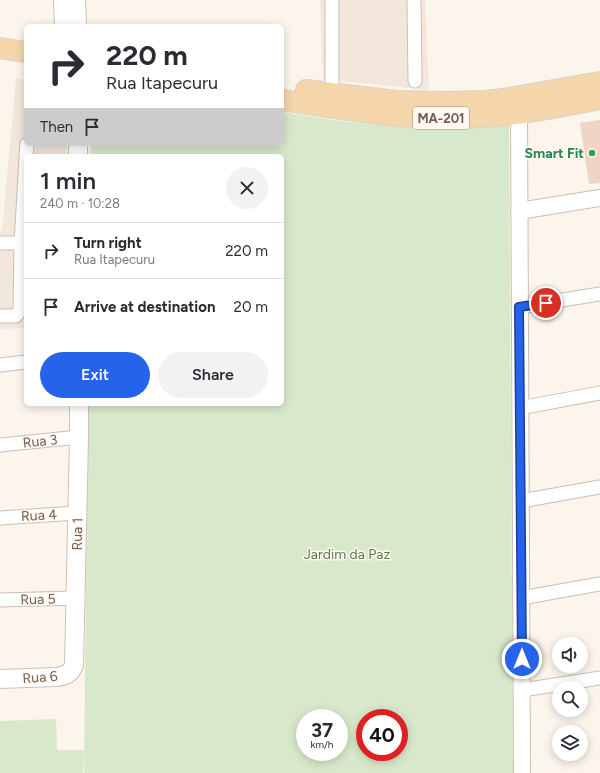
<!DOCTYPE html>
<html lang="en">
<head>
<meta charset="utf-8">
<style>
  body { margin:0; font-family:Figtree,sans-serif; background:#f2f2f3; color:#2b2b33; height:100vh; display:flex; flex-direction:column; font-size:15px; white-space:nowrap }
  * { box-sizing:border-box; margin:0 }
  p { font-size:13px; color:#7c7c81 }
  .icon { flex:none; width:22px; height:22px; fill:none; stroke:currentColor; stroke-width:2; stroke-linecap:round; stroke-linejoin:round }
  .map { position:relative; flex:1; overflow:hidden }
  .details { position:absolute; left:24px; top:154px; width:260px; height:252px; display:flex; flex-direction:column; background:#fff; border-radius:6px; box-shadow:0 2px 10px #0003 }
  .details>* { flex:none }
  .guide { position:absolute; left:24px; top:24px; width:260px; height:122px; border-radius:6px; box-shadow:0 2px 10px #0003; background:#fff; color:#2b2b33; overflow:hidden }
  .buttons { position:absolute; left:552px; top:637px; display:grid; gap:8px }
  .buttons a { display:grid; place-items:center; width:36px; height:36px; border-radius:50%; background:#fff; box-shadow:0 2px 10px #0003; font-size:20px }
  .speed { position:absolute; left:296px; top:709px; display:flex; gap:8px; font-size:20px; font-weight:700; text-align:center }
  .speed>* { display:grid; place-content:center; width:52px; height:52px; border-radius:50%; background:#fff; box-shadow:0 2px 10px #0003; line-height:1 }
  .speed small { font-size:10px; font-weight:400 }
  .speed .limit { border:6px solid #d22; background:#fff; color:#111 }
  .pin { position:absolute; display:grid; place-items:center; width:34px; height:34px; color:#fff; margin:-17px; border:2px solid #fff; border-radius:50%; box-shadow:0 1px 4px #0007 }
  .me { position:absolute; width:44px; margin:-22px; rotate:0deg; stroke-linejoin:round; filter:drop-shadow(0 0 3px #0008) }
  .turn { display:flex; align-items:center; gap:14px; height:84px; padding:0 16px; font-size:18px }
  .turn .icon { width:52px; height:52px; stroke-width:2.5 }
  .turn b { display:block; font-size:28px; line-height:34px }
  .then { display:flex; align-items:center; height:38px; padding:0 16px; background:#0003; gap:8px; font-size:15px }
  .round { display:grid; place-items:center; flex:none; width:42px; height:42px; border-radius:21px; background:#f2f2f3 }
  .head { display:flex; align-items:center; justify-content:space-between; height:68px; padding:0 16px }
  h1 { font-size:24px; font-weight:600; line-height:30px }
  .cta { display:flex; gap:8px; margin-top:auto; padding:8px 16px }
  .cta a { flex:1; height:46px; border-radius:24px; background:#2563eb; color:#fff; font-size:16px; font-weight:600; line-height:46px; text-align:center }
  .cta a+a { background:#f2f2f3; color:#2b2b33 }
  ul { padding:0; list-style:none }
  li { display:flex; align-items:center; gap:12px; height:56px; padding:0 16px; border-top:1px solid #e1e1e2 }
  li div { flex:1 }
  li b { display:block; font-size:15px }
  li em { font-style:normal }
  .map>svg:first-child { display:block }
</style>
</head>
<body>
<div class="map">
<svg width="600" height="773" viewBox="0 0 600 773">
  <rect width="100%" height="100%" fill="#fbf5ec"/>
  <path fill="#f3e7db" d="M320 0H425L429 90 323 79Z
    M16 78 26 80V144H67L66 156H26V328L0 329V231H2Z"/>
  <path fill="#d8e9cb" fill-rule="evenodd" d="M282 112C321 118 360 125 400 126 436 127 473 125 509 124L513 773H84L88 404H282V156H91V144H282ZM305 718H339V752H305ZM365 718H399V752H365Z
    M56 719 57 750H84L83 773H0V721Z"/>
  <path fill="#efd5c6" d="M600 120V183L589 184 580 123Z"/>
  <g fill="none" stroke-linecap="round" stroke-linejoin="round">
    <defs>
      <path id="minor" d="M414 0 415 81
        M332 93V0
        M26 156 27 144
        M0 243H21
        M519 307 600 294
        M0 316H16L20 310 21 243 26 159
        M0 365 26 362
        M520 408 600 393
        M0 445 79 437
        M521 501 600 487
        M0 518 77 513
        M521 598 600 584
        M0 600 76 598
        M522 690 600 678"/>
      <path id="tertiary" d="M519 113 522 773
        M519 211 600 198"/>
      <path id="secondary" d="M63 0 64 26
        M76 0 77 26
        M78 144V156
        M0 679 56 677C65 676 71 674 74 665L79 437V404"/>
      <path id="primary" d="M0 48 26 52
        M306 90 396 101 446 102 485 101 504 99 600 82
        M282 100C335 108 389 118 443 118 461 118 479 117 498 116 532 113 566 105 600 99"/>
    </defs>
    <use href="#minor" stroke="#cdbdb2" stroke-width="15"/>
    <use href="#tertiary" stroke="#cdbdb2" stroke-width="18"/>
    <use href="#secondary" stroke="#d3bfb2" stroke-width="20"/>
    <use href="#primary" stroke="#d9d1ce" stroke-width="22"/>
    <use href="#minor" stroke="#fff" stroke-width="13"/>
    <use href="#tertiary" stroke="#fff" stroke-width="16"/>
    <use href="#secondary" stroke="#fff" stroke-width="18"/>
    <use href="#primary" stroke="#f4d6aa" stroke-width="20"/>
  </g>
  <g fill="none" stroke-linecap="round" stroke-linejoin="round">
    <defs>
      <path id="route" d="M522 659 519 307 546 303"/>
    </defs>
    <use href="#route" stroke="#184099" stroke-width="10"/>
    <use href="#route" stroke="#2563eb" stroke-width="7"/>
  </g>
  <circle fill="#2e9e5b" stroke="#fef9f3" stroke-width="1.5" cx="592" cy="153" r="4"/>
  <g text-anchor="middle" stroke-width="3" stroke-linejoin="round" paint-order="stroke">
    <rect fill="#fef9f3" stroke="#9f8b81" stroke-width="1" x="413" y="107" width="56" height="22" rx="3"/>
    <g font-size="13" font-weight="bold" fill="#765c50">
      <text x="441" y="123">MA-201</text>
    </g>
    <g font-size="14" font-weight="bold" fill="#27864d" stroke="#fef9f3" text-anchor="end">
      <text x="584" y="158">Smart Fit</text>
    </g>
    <g font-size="14" fill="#765c50" stroke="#fef9f3">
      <text transform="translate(40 441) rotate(-6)" y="5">Rua 3</text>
      <text transform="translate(39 515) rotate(-3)" y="5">Rua 4</text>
      <text transform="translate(77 534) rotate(-89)" y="5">Rua 1</text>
      <text transform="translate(38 599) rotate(-2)" y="5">Rua 5</text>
      <text transform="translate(40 677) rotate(-4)" y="5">Rua 6</text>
    </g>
    <g font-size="14" fill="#597a49" stroke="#fef9f3">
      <text x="347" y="559">Jardim da Paz</text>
    </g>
  </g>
</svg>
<div class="buttons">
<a><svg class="icon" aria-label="sound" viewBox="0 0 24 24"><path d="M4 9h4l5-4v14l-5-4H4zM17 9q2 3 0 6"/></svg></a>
<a><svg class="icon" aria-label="search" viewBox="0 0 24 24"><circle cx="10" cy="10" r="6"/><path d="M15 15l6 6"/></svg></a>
<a><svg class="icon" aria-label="layers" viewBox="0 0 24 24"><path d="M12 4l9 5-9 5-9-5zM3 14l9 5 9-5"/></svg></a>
</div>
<div class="speed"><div>37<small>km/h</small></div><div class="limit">40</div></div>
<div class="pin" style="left:546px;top:303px;background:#d93025"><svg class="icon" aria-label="arrive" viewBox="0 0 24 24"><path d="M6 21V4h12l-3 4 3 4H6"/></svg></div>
<svg class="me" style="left:522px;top:659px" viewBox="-20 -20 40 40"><circle r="17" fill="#2563eb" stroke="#fff" stroke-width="3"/><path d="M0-11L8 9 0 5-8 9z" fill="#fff"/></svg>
<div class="guide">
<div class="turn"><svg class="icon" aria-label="right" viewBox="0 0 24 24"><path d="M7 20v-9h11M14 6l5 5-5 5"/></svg><div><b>220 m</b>Rua Itapecuru</div></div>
<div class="then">Then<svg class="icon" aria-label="arrive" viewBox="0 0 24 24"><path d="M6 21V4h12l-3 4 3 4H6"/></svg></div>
</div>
<section class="details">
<div class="head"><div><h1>1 min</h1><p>240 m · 10:28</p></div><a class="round"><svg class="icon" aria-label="close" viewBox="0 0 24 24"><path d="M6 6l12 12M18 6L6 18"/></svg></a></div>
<ul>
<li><svg class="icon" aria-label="right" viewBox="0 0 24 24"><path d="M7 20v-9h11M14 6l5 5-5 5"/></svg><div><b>Turn right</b><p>Rua Itapecuru</p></div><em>220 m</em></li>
<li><svg class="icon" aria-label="arrive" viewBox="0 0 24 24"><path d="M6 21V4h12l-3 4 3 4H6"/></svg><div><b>Arrive at destination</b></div><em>20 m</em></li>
</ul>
<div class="cta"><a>Exit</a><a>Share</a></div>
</section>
</div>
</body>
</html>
